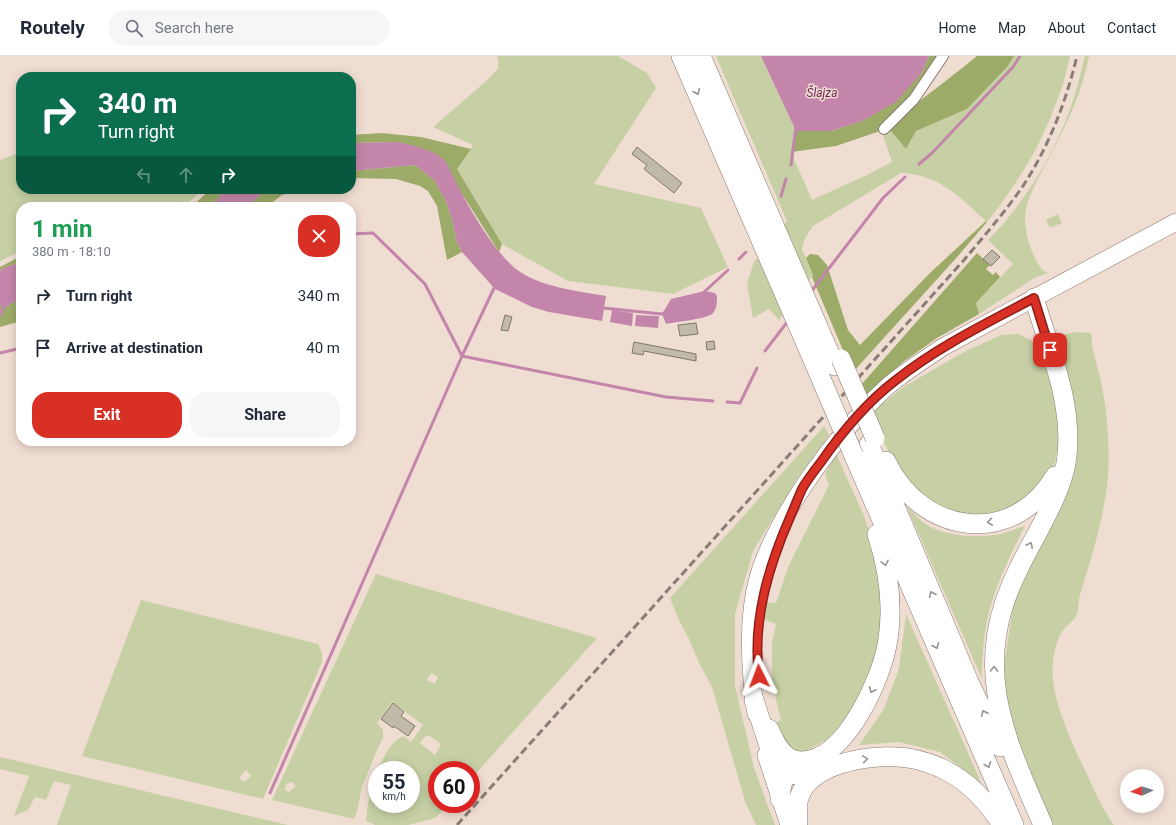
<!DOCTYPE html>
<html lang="en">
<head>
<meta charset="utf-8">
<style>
  body { margin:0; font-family:Roboto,sans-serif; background:#f6f6f7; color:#1f2937; height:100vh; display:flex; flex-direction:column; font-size:15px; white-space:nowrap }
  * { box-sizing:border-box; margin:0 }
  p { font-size:13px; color:#747a83 }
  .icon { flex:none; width:22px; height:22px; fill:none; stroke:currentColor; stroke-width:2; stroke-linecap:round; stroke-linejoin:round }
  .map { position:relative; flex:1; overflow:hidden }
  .details { position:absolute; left:16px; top:146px; width:340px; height:244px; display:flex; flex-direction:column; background:#fff; border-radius:16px; box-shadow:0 2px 10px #0003 }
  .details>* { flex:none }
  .top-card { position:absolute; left:16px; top:16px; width:340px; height:122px; border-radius:16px; box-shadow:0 2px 10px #0003; background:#0b6e4f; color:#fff; overflow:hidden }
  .needle { width:26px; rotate:267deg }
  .fabs { position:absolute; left:1120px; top:713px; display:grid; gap:8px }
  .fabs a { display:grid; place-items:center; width:44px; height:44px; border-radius:50%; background:#fff; box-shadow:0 2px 10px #0003; font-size:20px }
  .speed { position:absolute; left:368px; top:705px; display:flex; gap:8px; font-size:20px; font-weight:700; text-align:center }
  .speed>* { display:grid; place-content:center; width:52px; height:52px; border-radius:50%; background:#fff; box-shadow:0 2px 10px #0003; line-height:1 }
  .speed small { font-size:10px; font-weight:400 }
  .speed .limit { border:6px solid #d22; background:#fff; color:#111 }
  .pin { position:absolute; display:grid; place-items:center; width:34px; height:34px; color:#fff; margin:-17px; border-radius:8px; box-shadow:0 2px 6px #0006 }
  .me { position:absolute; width:44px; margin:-22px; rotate:357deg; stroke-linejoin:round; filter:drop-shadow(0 0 3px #0008) }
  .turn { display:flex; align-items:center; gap:14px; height:84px; padding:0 16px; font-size:18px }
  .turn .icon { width:52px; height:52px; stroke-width:2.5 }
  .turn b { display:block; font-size:28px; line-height:34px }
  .lanes { display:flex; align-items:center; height:38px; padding:0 16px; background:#0003; justify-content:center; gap:20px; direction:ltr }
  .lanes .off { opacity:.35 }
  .round { display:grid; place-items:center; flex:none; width:42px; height:42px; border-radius:16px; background:#f6f6f7 }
  .headline { display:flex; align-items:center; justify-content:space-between; height:68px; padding:0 16px }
  h1 { font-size:24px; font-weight:700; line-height:30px; color:#1e9e55 }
  .primary-button { display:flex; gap:8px; margin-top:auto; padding:8px 16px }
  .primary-button a { flex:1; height:46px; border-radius:16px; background:#d93025; color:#fff; font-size:16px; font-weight:700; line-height:46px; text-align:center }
  .primary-button a+a { background:#f6f6f7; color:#1f2937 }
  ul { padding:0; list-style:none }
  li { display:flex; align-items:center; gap:12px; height:52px; padding:0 16px }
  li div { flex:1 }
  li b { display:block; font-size:15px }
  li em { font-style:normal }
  header { display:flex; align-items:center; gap:24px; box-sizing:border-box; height:56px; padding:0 20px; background:#fff; border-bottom:1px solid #e0e1e3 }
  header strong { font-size:19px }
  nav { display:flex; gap:22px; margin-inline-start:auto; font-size:14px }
  .search { width:280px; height:36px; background:#f6f6f7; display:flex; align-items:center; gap:10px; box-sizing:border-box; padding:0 14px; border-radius:16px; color:#747a83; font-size:15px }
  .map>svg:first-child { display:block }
</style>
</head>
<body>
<header>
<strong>Routely</strong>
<div class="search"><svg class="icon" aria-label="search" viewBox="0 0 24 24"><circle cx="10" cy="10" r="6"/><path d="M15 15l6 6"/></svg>Search here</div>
<nav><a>Home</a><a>Map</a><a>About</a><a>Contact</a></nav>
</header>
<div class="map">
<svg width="1176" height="769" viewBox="0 0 1176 769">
  <rect width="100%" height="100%" fill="#f0ddd2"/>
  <path fill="#c6d0a4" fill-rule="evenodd" d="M496 0H618L647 17 656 32 594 128 701 152 728 211 673 238 568 225 502 188 457 113 473 89 433 71 484 27 498 13V2Z
    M716 0H761L796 75 791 96 812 144 867 119 892 106 882 76 886 69 906 93 916 75 967 53 1008 10 1014 0H1070C1066 17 1062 34 1055 50 1040 92 1015 131 987 166 959 141 941 119 901 117L813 170 805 182 802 193 813 219 779 264 769 253 753 262 747 227 754 206 787 165Z
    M1085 0H1089C1083 32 1070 62 1054 92 1046 108 1030 135 1026 153 1022 173 1031 198 1042 214L1048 217 1036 221 979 258 976 247 1013 208 988 184C1024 148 1051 103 1069 56 1076 38 1080 19 1085 0Z
    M21 96V133H204L183 151H21V195L0 205V104Z
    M1058 158 1062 167 1050 172 1046 164Z
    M1076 276 1091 277C1092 284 1092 292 1094 298 1096 307 1099 316 1101 325 1107 356 1110 389 1108 421 1104 462 1092 500 1080 539 1078 545 1079 557 1075 562 1072 566 1067 569 1064 573 1057 581 1054 596 1053 607 1049 638 1070 682 1083 710 1093 731 1101 751 1114 769H1050L1015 688 1002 624 1014 543 1064 446 1077 404 1076 363 1055 281Z
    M1019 278 1032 285 1043 302 1053 336 1058 357 1059 388 1054 410 1047 424 1036 438 986 462 934 452 895 411 871 357 905 330 964 296 1001 279Z
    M824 370 829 379 799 420 753 495 735 558V630L754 712 775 769H756L745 745 712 631 699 607 689 583 678 562 670 542Z
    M836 397 864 460 880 507 884 550 878 597 863 640 837 673 826 684 806 695 795 696 786 689 774 668 781 664 772 628V587L776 568 764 563 766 546 776 547 788 511 829 429 825 419Z
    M907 451C913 456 919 463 925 468 945 481 979 482 1001 478 1009 476 1017 472 1025 470 1011 498 993 534 987 565 983 584 982 604 982 623Z
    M376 518 597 582 471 723V714H437V748H449L435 762 408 769H375L366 765C367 748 371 732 377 716V748H411V714H378C385 699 388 688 403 680L411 686 423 669 392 646 377 667 383 674V682L377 694 362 731 357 756 354 763 272 744ZM431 617 438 621 435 628 427 624ZM426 679 431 681 441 688 435 699 420 687ZM292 726 296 730 289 736 285 734 286 728Z
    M141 544 318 588 322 597V606L263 743 82 700ZM246 714 251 720 244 726 239 722Z
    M906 558 981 726 940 696 899 686 859 689 884 653 899 613Z
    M0 701 288 769H57L71 729 54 725 46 744 35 741 28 754 14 760 29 720 0 713Z"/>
  <path fill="#9dab68" d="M929 0H946L917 47 961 13 977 0H1014L1008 10 967 53 916 75 906 93 886 69 880 75 836 90 791 96 796 75H831L862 65 921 18Z
    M382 77 421 81 471 93 457 113 502 188 499 196 459 133 443 103 398 86 351 87V79Z
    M415 109 435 125 446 145 452 163 457 186 462 196 447 204 437 150 428 135 420 130 396 123 351 122V115Z
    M211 133H226L211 151H191Z
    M275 133H305L282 139 266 151H247L260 139Z
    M986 165 987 166 958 200 854 315 845 299 812 221 813 219 806 202 810 198 818 199 827 209 848 274 860 289 930 217Z
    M977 197 990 209 986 213 993 219 996 216 1000 221 976 247 979 258 937 282 903 306 866 340 861 329Z
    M21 200V206L3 212 0 216V211Z
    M21 242V265L0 271V249L4 252Z"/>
  <path fill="#c485aa" d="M761 0H929L921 18 896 46 862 65 831 75H796Z
    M398 86C411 89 432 93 443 103 448 107 455 125 459 132 472 157 494 195 516 213 539 231 578 235 606 240L602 265 549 256 532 251 495 233 462 196 457 186 452 163 446 145 435 125 415 109 351 115V87Z
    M226 133H275L260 139 247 151H211Z
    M21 206V242L4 252 0 249V216L3 212Z
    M705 235 715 237 717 240C717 246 717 254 712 258 705 263 676 266 666 268L662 258 671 243Z
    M612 254 633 257 632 270 610 266Z
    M636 259 659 260 658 272 635 270Z"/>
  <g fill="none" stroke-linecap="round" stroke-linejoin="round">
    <path stroke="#c485aa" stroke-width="3" d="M919 108 932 97 1013 11 1020 0
      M791 109 796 71
      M781 140 786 123
      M351 178 373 177 425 228 462 300 666 341 713 345
      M739 203 746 196
      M703 237 728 214
      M810 237 883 142 905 121
      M603 252 662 258 664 257
      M0 260 4 249
      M765 295 788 265
      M0 297 21 292
      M727 346 740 347 757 312
      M270 737 462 300 495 230"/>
  </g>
  <path fill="#c2baa8" stroke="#7f7767" d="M637 91 682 127 674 137 644 113 647 109 632 98Z
    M992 194 1000 201 991 210 983 203Z
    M505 259 512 261 508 275 501 274Z
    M696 267 698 278 680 280 678 269Z
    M714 285 715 293 707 294 706 286Z
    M634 286 696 298V305L644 295 643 299 632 297Z
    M393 647 404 656 401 660 415 670 408 680 394 670 393 672 381 663Z"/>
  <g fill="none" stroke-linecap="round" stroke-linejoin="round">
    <defs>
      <path id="minor" d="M884 73 914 43 943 0"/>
      <path id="primary" d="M756 658C750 616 746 564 758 522 767 489 786 457 805 428 829 393 855 360 887 331 904 316 924 304 943 291L1176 166
        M766 699 789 769"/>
      <path id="motorway" d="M681 0 822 325
        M701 0 835 310
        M1034 242C1050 295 1075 351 1066 407 1061 439 1033 483 1019 512 970 609 1003 678 1043 769
        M869 388 969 626 1000 691
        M854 400 1014 769
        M886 405C920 478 1012 493 1055 420
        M754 644 775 709C788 723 805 719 822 715
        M769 673C774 683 778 694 788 701 795 706 802 706 810 704 849 694 880 625 887 589 894 552 889 515 877 478
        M780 743C781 728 783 719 797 711
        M798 766C798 758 796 749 799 742 809 708 867 699 897 701 912 701 927 706 941 712 967 724 987 745 1002 769"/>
    </defs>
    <use href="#minor" stroke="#8a7970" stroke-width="12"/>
    <use href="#primary" stroke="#8a7970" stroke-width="18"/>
    <use href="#motorway" stroke="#8a7970" stroke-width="20"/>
    <use href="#minor" stroke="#fff" stroke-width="10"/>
    <use href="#primary" stroke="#fff" stroke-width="17"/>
    <use href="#motorway" stroke="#fff" stroke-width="19"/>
    <path stroke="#8a7d75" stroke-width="3" stroke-dasharray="8 4" stroke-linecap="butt" d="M457 769 964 204C984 180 1005 156 1023 130 1049 90 1066 46 1077 0"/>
    <defs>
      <path id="motorway-bridge" d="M841 303 875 382
        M822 325 854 400"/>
    </defs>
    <use href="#motorway-bridge" stroke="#8a7970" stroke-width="20" stroke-linecap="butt"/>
    <use href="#motorway-bridge" stroke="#fff" stroke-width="19"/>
  </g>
  <defs><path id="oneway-chevron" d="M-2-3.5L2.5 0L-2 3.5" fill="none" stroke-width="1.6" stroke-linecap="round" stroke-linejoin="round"/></defs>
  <g stroke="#989593">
    <use href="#oneway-chevron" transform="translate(697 36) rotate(67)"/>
    <use href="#oneway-chevron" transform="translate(990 466) rotate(172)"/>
    <use href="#oneway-chevron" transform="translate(1030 489) rotate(-63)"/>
    <use href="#oneway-chevron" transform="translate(885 507) rotate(78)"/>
    <use href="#oneway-chevron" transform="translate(932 538) rotate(-113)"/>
    <use href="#oneway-chevron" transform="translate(936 590) rotate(67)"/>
    <use href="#oneway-chevron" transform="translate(994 613) rotate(-89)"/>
    <use href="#oneway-chevron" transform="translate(872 634) rotate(115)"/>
    <use href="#oneway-chevron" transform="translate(984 657) rotate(-115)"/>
    <use href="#oneway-chevron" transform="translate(865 703) rotate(-9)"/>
    <use href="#oneway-chevron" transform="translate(988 709) rotate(67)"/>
  </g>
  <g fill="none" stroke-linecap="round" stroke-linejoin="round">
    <defs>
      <path id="route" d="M759 620C752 564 769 509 791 459 795 450 798 442 802 433 807 424 814 415 821 406 842 376 867 346 896 324 939 290 987 267 1034 242L1050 294"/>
    </defs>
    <use href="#route" stroke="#8d1f18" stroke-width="10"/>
    <use href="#route" stroke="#d93025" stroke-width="7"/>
  </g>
  <g text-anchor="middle" stroke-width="3" stroke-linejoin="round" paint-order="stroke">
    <g font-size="12" font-style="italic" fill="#732859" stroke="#f0ddd2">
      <text x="822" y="41">Šlajza</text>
    </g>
  </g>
</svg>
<div class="fabs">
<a><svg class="needle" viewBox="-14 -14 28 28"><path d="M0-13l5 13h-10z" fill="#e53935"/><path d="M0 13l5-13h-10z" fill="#747a83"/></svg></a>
</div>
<div class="speed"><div>55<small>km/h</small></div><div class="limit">60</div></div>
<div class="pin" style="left:1050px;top:294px;background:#d93025"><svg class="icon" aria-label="arrive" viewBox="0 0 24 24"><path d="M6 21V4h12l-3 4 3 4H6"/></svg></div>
<svg class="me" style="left:759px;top:620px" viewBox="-20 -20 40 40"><path d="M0-17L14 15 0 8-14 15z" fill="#d93025" stroke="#fff" stroke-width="4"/></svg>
<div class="top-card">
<div class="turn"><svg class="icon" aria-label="right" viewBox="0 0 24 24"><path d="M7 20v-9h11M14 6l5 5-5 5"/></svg><div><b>340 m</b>Turn right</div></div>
<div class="lanes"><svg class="icon off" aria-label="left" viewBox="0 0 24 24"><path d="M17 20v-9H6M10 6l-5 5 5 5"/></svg><svg class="icon off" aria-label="ahead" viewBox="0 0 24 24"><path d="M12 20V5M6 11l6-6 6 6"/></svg><svg class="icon" aria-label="right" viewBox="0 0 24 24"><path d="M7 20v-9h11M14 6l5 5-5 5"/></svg></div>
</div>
<section class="details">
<div class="headline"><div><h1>1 min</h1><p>380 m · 18:10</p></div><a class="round" style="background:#d93025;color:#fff"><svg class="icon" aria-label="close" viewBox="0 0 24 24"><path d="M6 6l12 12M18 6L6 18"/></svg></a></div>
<ul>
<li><svg class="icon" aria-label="right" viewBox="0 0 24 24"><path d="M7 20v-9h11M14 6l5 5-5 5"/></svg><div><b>Turn right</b></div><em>340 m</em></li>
<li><svg class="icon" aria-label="arrive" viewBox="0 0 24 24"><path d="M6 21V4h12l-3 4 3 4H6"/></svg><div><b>Arrive at destination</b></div><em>40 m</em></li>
</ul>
<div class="primary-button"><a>Exit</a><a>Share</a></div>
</section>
</div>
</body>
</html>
